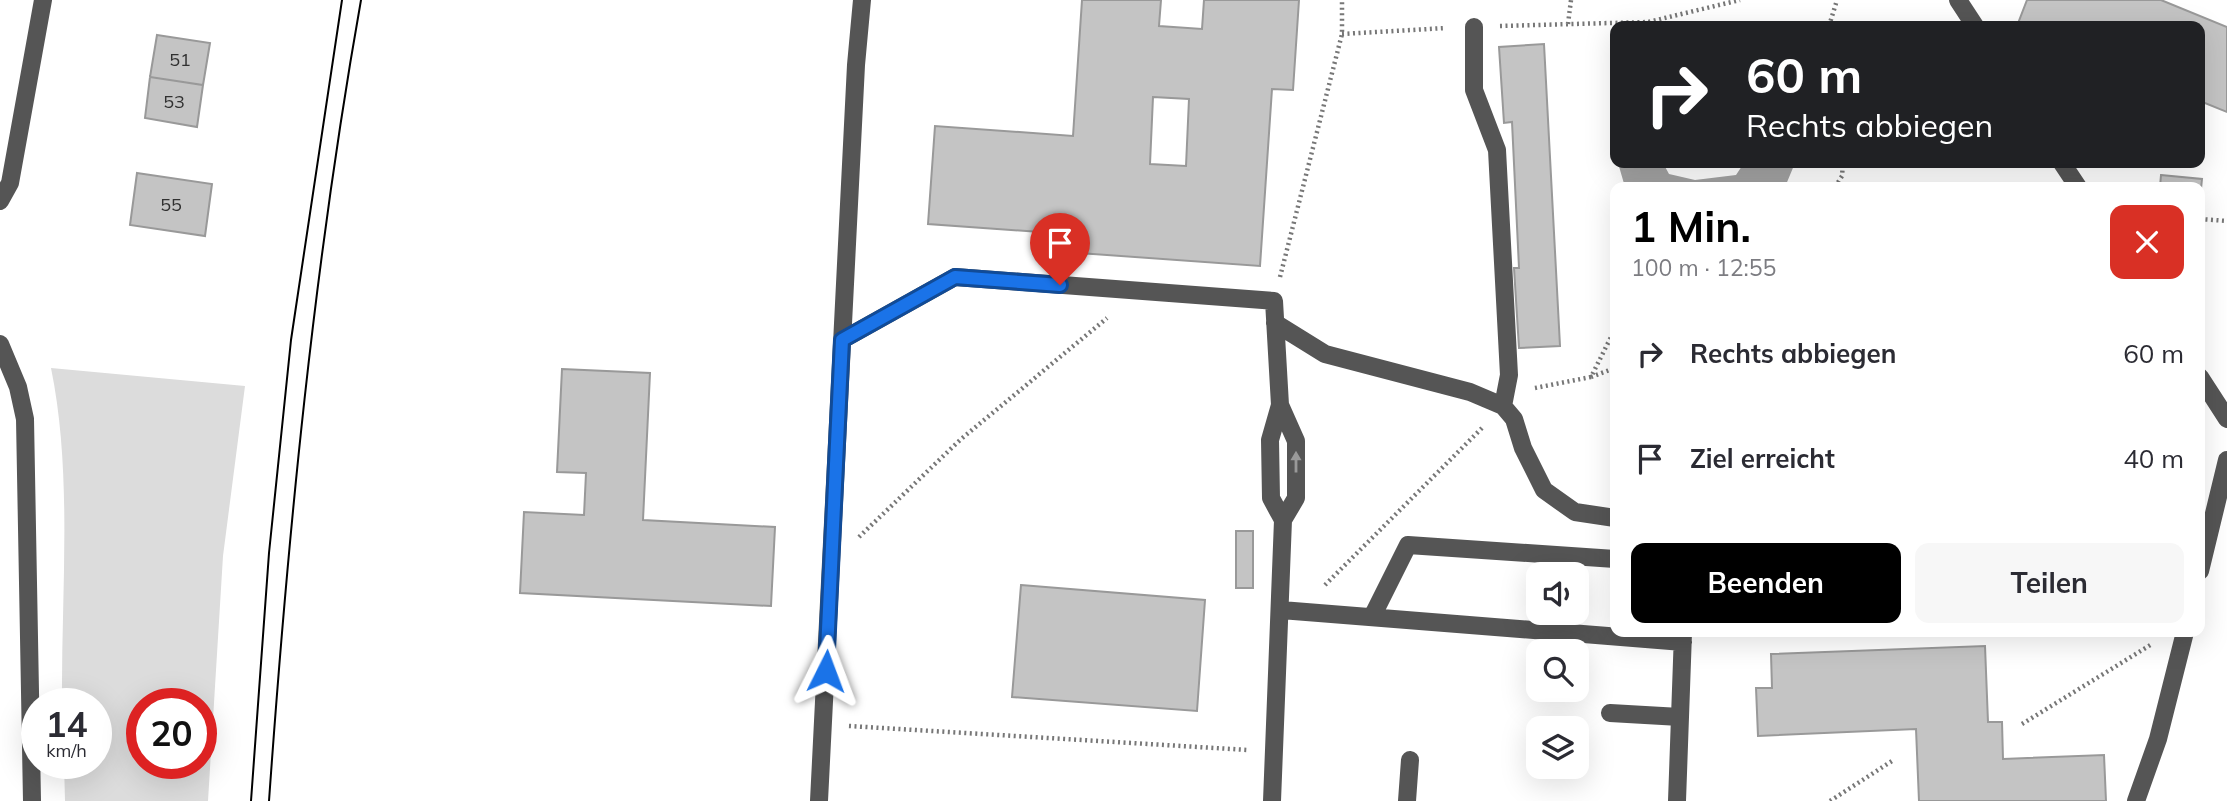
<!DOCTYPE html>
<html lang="de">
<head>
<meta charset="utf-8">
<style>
  body { margin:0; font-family:Mulish,sans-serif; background:#f7f7f7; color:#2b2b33; height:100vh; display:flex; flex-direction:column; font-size:26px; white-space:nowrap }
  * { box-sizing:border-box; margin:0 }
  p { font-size:23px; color:#7c7c81 }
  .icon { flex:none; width:38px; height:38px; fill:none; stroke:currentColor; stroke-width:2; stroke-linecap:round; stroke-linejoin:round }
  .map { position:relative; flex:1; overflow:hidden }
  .sheet { position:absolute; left:1610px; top:182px; width:595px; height:455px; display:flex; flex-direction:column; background:#fff; border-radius:14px; box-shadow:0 7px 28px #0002 }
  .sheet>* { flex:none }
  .top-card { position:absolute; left:1610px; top:21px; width:595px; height:147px; border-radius:14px; box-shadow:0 7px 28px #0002; background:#202124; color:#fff; overflow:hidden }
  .tools { position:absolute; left:1526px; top:562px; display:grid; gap:14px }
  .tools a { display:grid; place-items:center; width:63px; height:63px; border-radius:14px; background:#fff; box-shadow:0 7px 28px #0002; font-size:35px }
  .speed { position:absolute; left:21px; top:688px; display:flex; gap:14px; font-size:35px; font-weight:700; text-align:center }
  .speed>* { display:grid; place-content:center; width:91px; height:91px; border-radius:50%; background:#fff; box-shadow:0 7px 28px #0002; line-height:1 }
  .speed small { font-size:18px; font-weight:400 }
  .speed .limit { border:10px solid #d22; background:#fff; color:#111 }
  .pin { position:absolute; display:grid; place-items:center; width:60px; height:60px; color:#fff; margin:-72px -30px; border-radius:50% 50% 50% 0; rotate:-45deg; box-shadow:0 0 7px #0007 }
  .pin .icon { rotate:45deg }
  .me { position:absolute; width:77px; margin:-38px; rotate:3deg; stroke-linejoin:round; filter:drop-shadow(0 0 5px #0008) }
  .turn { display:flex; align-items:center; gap:24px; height:147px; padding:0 21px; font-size:32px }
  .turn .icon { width:91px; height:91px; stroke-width:2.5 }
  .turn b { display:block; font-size:49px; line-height:60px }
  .round { display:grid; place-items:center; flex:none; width:74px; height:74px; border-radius:14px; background:#f7f7f7 }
  .overview { display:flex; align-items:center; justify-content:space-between; height:119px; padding:0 21px }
  h1 { font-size:42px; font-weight:700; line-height:52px; color:#000 }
  .button { display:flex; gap:14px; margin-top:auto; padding:14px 21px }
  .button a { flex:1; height:80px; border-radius:14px; background:#000; color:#fff; font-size:28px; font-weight:700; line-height:80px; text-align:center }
  .button a+a { background:#f7f7f7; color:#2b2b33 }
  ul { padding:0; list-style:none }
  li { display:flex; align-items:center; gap:21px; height:105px; padding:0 21px }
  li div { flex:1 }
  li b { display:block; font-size:26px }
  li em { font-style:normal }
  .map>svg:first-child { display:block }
</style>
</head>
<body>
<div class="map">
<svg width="2227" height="801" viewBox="0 0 2227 801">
  <rect width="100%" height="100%" fill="#fff"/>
  <path fill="#dcdcdc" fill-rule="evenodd" d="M51 368 245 386 223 556 208 801H65L64 763H96V704L62 703C61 594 73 475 51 368ZM142 704H201V763H142Z"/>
  <path fill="#a3a3a3" d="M1618 163H1663L1669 174 1695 180 1736 175 1744 163H1795L1785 187H1625Z"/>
  <path fill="#c4c4c4" stroke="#999" stroke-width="2" fill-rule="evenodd" d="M1082 0H1161L1159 26 1202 29 1204 0H1299L1293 90 1272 89 1260 266 1065 252 1067 234 928 224 935 126 1073 136ZM1153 97 1189 99 1186 166 1150 164Z
    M2027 0H2161L2227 27V112L2200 101V26H2017Z
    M157 35 210 43 203 85 150 77Z
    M1544 44 1560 346 1519 348 1514 268H1519L1512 122 1504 123 1499 47Z
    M150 77 203 85 197 127 145 118Z
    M137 173 212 184 205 236 130 225Z
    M2161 175 2202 179 2200 199V187H2160Z
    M562 369 650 373 643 520 775 527 771 606 520 593 524 512 584 515 586 473 557 472Z
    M1236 531H1253V588H1236Z
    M1021 585 1205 600 1197 711 1012 697Z
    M1985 646 1988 722H2002L2003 759 2104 755 2106 801H1919L1916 729 1758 736 1756 688H1772L1771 654Z"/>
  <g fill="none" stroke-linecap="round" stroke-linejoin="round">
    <path stroke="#777" stroke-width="4.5" stroke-dasharray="2 3.5" stroke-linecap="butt" d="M1568 24 1571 0
      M1500 26 1648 22 1740 0
      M1829 26 1837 0
      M1342 34 1446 28
      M1835 187 1842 176 1843 163
      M2200 219 2227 221
      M1280 277 1342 34V0
      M1591 377 1615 368
      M1535 388 1591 377 1615 329
      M859 537 960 440 1107 318
      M1325 585 1482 428
      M2022 724 2152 644
      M849 726 1248 750
      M1830 801 1892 761"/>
    <path stroke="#555" stroke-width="18" d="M1958 0 1975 26
      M1474 27V90L1497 150 1509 375 1503 406 1514 419 1523 448 1544 490 1575 512 1615 518
      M2062 163 2078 187
      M0 201 10 183 43 0
      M1275 323 1325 354 1470 392 1503 406
      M842 340 955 277 1274 301 1280 405 1270 440 1271 498 1283 520
      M0 344 18 387 25 419 32 801
      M2200 377 2227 419
      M2200 571 2227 460
      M1281 610 1683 642
      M1372 617 1408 545 1615 559
      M1610 713 1680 717
      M819 801 856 65 862 0
      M1272 801 1283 520 1296 498V441L1280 405
      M1407 801 1410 760
      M1677 801 1683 633
      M2136 801 2158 739 2185 632"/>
    <path stroke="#000" stroke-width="2" d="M251 801 269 553 291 340 342 0
      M269 801C288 533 314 265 361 0"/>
  </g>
  <defs><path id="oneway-solid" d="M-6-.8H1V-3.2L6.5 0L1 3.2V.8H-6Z" transform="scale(1.75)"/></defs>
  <use fill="#999" href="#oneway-solid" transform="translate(1296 462) rotate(-90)"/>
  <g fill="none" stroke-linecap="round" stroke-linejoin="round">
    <defs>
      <path id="route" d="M826 671 842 340 955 277 1060 285"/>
    </defs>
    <use href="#route" stroke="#114b97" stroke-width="18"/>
    <use href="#route" stroke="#1a73e8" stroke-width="12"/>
  </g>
  <g text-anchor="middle" stroke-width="7" stroke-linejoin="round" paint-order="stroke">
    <g font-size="18" fill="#313131">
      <text x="180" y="66">51</text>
      <text x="174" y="108">53</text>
      <text x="171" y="211">55</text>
    </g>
  </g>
</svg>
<div class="tools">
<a><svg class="icon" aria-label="sound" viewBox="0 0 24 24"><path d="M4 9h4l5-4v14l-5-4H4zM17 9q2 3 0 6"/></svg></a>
<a><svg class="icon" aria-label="search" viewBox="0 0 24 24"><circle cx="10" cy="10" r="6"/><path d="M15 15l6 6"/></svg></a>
<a><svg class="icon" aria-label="layers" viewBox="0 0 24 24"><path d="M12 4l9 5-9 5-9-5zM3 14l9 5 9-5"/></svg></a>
</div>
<div class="speed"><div>14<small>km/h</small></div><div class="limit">20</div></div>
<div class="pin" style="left:1060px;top:285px;background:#d93025"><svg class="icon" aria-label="arrive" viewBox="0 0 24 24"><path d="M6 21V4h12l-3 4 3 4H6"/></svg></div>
<svg class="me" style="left:826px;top:671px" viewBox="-20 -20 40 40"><path d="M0-17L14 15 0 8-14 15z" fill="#1a73e8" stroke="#fff" stroke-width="4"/></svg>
<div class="top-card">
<div class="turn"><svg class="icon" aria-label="right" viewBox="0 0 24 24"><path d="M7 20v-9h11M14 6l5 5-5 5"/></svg><div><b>60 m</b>Rechts abbiegen</div></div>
</div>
<section class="sheet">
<div class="overview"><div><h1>1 Min.</h1><p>100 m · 12:55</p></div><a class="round" style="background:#d93025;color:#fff"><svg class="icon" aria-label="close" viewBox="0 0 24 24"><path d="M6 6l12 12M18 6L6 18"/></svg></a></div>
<ul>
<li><svg class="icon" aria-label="right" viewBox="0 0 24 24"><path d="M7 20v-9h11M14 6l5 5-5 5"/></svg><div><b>Rechts abbiegen</b></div><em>60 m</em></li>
<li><svg class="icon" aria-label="arrive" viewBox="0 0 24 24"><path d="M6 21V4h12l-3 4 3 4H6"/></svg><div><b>Ziel erreicht</b></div><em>40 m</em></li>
</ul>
<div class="button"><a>Beenden</a><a>Teilen</a></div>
</section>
</div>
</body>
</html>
